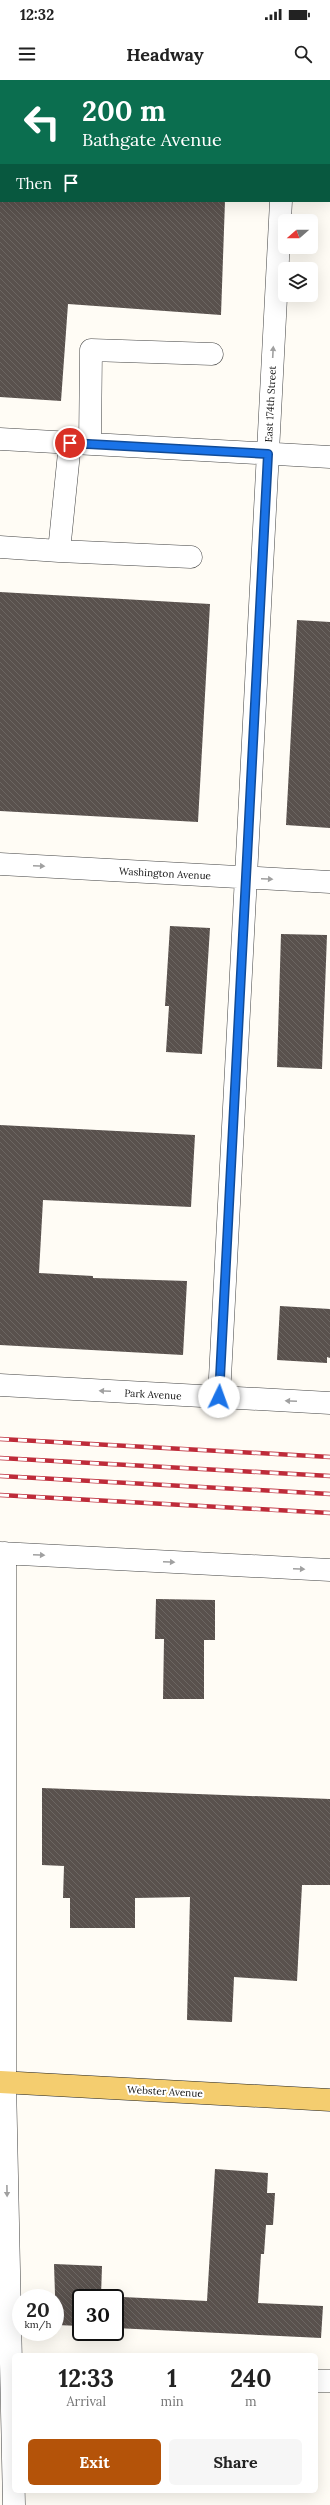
<!DOCTYPE html>
<html lang="en">
<head>
<meta charset="utf-8">
<style>
  body { margin:0; font-family:Lora,serif; background:#f6f6f6; color:#222; height:100vh; display:flex; flex-direction:column; font-size:15px; white-space:nowrap }
  * { box-sizing:border-box; margin:0 }
  p { font-size:13px; color:#767676 }
  .icon { flex:none; width:22px; height:22px; fill:none; stroke:currentColor; stroke-width:2; stroke-linecap:round; stroke-linejoin:round }
  .map { position:relative; flex:1; overflow:hidden }
  .sheet { position:absolute; left:12px; top:2273px; width:306px; height:140px; display:flex; flex-direction:column; background:#fff; border-radius:6px; box-shadow:0 4px 16px #0002 }
  .sheet>* { flex:none }
  .guide { position:absolute; left:0px; top:0px; width:330px; height:122px; box-shadow:0 4px 16px #0002; background:#0b6e4f; color:#fff; overflow:hidden }
  .needle { width:26px; rotate:250deg }
  .buttons { position:absolute; left:278px; top:134px; display:grid; gap:8px }
  .buttons a { display:grid; place-items:center; width:40px; height:40px; border-radius:6px; background:#fff; box-shadow:0 4px 16px #0002; font-size:20px }
  .speed { position:absolute; left:12px; top:2209px; display:flex; gap:8px; font-size:20px; font-weight:700; text-align:center }
  .speed>* { display:grid; place-content:center; width:52px; height:52px; border-radius:50%; background:#fff; box-shadow:0 4px 16px #0002; line-height:1 }
  .speed small { font-size:10px; font-weight:400 }
  .speed .limit { border:2px solid #111; border-radius:6px; background:#fff; color:#111 }
  .pin { position:absolute; display:grid; place-items:center; width:34px; height:34px; color:#fff; margin:-17px; border:2px solid #fff; border-radius:50%; box-shadow:0 1px 4px #0007 }
  .me { position:absolute; width:44px; margin:-22px; rotate:3deg; stroke-linejoin:round; filter:drop-shadow(0 0 3px #0008) }
  .turn { display:flex; align-items:center; gap:14px; height:84px; padding:0 16px; font-size:18px }
  .turn .icon { width:52px; height:52px; stroke-width:2.5 }
  .turn b { display:block; font-size:28px; line-height:34px }
  .then { display:flex; align-items:center; height:38px; padding:0 16px; background:#0003; gap:8px; font-size:15px }
  .eta { display:flex; justify-content:space-evenly; align-items:center; height:68px; text-align:center }
  .eta b { font-size:24px; font-weight:700; line-height:28px }
  .action { display:flex; gap:8px; margin-top:auto; padding:8px 16px }
  .action a { flex:1; height:46px; border-radius:6px; background:#b45309; color:#fff; font-size:16px; font-weight:700; line-height:46px; text-align:center }
  .action a+a { background:#f6f6f6; color:#222 }
  .status { display:flex; justify-content:space-between; align-items:center; height:28px; padding:0 20px; background:#fff; direction:ltr }
  .status svg { height:11px; fill:currentColor }
  header { display:flex; justify-content:space-between; align-items:center; height:52px; padding:0 16px; background:#fff; font-size:18px; font-weight:700 }
  .map>svg:first-child { display:block }
</style>
</head>
<body>
<div class="status"><b>12:32</b><svg viewBox="0 0 49 12"><path d="M0 12V9h3v3zM5 12V6h3v6zM10 12V3h3v9zM15 12V0h3v12zM26 1h20v11H26zM47 4h2v5h-2z"/></svg></div>
<header><svg class="icon" aria-label="menu" viewBox="0 0 24 24"><path d="M4 6h16M4 12h16M4 18h16"/></svg>Headway<svg class="icon" aria-label="search" viewBox="0 0 24 24"><circle cx="10" cy="10" r="6"/><path d="M15 15l6 6"/></svg></header>
<div class="map">
<svg width="330" height="2425" viewBox="0 0 330 2425">
  <defs>
    <pattern id="building-back-hatch" width="6" height="6" patternUnits="userSpaceOnUse"><rect width="6" height="6" fill="#59514d"/><path d="M-1 5l2 2M0 0l6 6M5-1l2 2" fill="none" stroke="#6c6662"/></pattern>
  </defs>
  <rect width="100%" height="100%" fill="#fffcf5"/>
  <path fill="url(#building-back-hatch)" d="M0 121H225L221 235 68 224 61 321 0 317Z
    M0 512 210 524 198 742 0 731Z
    M297 540 330 542V748L286 745Z
    M170 846 210 848 202 974 166 972 169 926H165Z
    M281 854 327 855 322 989 277 987Z
    M0 1045 195 1055 191 1127 43 1120 39 1193 93 1196V1198L187 1201 183 1275 0 1265Z
    M280 1226 330 1229V1278L327 1277V1283L277 1280Z
    M156 1519 215 1520V1560H204V1619H163L164 1559H155Z
    M42 1708 330 1719V1805H302L297 1901 234 1897 232 1942 187 1940 190 1817 135 1818V1848H70V1818H63L64 1786 42 1785Z
    M215 2089 268 2093 267 2113H275L273 2145H266L264 2174H261L258 2223 323 2226 321 2258 115 2248V2218H81V2246L56 2245 54 2184 102 2186 101 2216 207 2221Z"/>
  <g fill="none" stroke-linecap="round" stroke-linejoin="round">
    <defs>
      <path id="minor" d="M96 0V1
        M287 1V0
        M0 359 330 377
        M90 364 91 270 212 274
        M0 467 59 471 70 363
        M59 471 191 477
        M0 784 330 802
        M0 1305 330 1323
        M219 1317 281 121
        M0 1473 330 1490
        M5 1473V2002L14 2425
        M316 2301H330"/>
      <path id="major" d="M0 2002 330 2020"/>
    </defs>
    <use href="#minor" stroke="#444" stroke-width="23"/>
    <use href="#major" stroke="#222" stroke-width="23"/>
    <use href="#minor" stroke="#fff" stroke-width="22"/>
    <use href="#major" stroke="#f4cd6f" stroke-width="22"/>
    <defs>
      <path id="rail" d="M0 1359 330 1377
        M0 1378 330 1396
        M0 1396 330 1414
        M0 1415 330 1433"/>
    </defs>
    <use href="#rail" stroke="#be2b39" stroke-width="4.5"/>
    <use href="#rail" stroke="#fff" stroke-width="3" stroke-dasharray="9" stroke-linecap="butt"/>
  </g>
  <defs><path id="oneway-solid" d="M-6-.8H1V-3.2L6.5 0L1 3.2V.8H-6Z"/></defs>
  <g fill="#a0a0a0">
    <use href="#oneway-solid" transform="translate(273 272) rotate(-87)"/>
    <use href="#oneway-solid" transform="translate(39 786) rotate(3)"/>
    <use href="#oneway-solid" transform="translate(267 799) rotate(3)"/>
    <use href="#oneway-solid" transform="translate(105 1311) rotate(-177)"/>
    <use href="#oneway-solid" transform="translate(291 1321) rotate(-177)"/>
    <use href="#oneway-solid" transform="translate(39 1475) rotate(3)"/>
    <use href="#oneway-solid" transform="translate(169 1482) rotate(3)"/>
    <use href="#oneway-solid" transform="translate(299 1489) rotate(3)"/>
    <use href="#oneway-solid" transform="translate(7 2111) rotate(89)"/>
  </g>
  <g fill="none" stroke-linecap="round" stroke-linejoin="round">
    <defs>
      <path id="route" d="M70 363 268 374 219 1317"/>
    </defs>
    <use href="#route" stroke="#114b97" stroke-width="10"/>
    <use href="#route" stroke="#1a73e8" stroke-width="7"/>
  </g>
  <g text-anchor="middle" stroke-width="4" stroke-linejoin="round" paint-order="stroke">
    <g font-size="10" fill="#111" stroke="#fff">
      <text transform="translate(270 324) rotate(-87)" y="4">East 174th Street</text>
      <text transform="translate(165 793) rotate(3)" y="4">Washington Avenue</text>
      <text transform="translate(153 1314) rotate(3)" y="4">Park Avenue</text>
      <text transform="translate(165 2011) rotate(3)" y="4">Webster Avenue</text>
    </g>
  </g>
</svg>
<div class="buttons">
<a><svg class="needle" viewBox="-14 -14 28 28"><path d="M0-13l5 13h-10z" fill="#e53935"/><path d="M0 13l5-13h-10z" fill="#767676"/></svg></a>
<a><svg class="icon" aria-label="layers" viewBox="0 0 24 24"><path d="M12 4l9 5-9 5-9-5zM3 14l9 5 9-5"/></svg></a>
</div>
<div class="speed"><div>20<small>km/h</small></div><div class="limit">30</div></div>
<div class="pin" style="left:70px;top:363px;background:#d93025"><svg class="icon" aria-label="arrive" viewBox="0 0 24 24"><path d="M6 21V4h12l-3 4 3 4H6"/></svg></div>
<svg class="me" style="left:219px;top:1317px" viewBox="-20 -20 40 40"><circle r="19" fill="#fff"/><path d="M0-13L10 11 0 6-10 11z" fill="#1a73e8"/></svg>
<div class="guide">
<div class="turn"><svg class="icon" aria-label="left" viewBox="0 0 24 24"><path d="M17 20v-9H6M10 6l-5 5 5 5"/></svg><div><b>200 m</b>Bathgate Avenue</div></div>
<div class="then">Then<svg class="icon" aria-label="arrive" viewBox="0 0 24 24"><path d="M6 21V4h12l-3 4 3 4H6"/></svg></div>
</div>
<section class="sheet">
<div class="eta">
<div><b>12:33</b><p>Arrival</p></div>
<div><b>1</b><p>min</p></div>
<div><b>240</b><p>m</p></div>
</div>
<div class="action"><a>Exit</a><a>Share</a></div>
</section>
</div>
</body>
</html>
